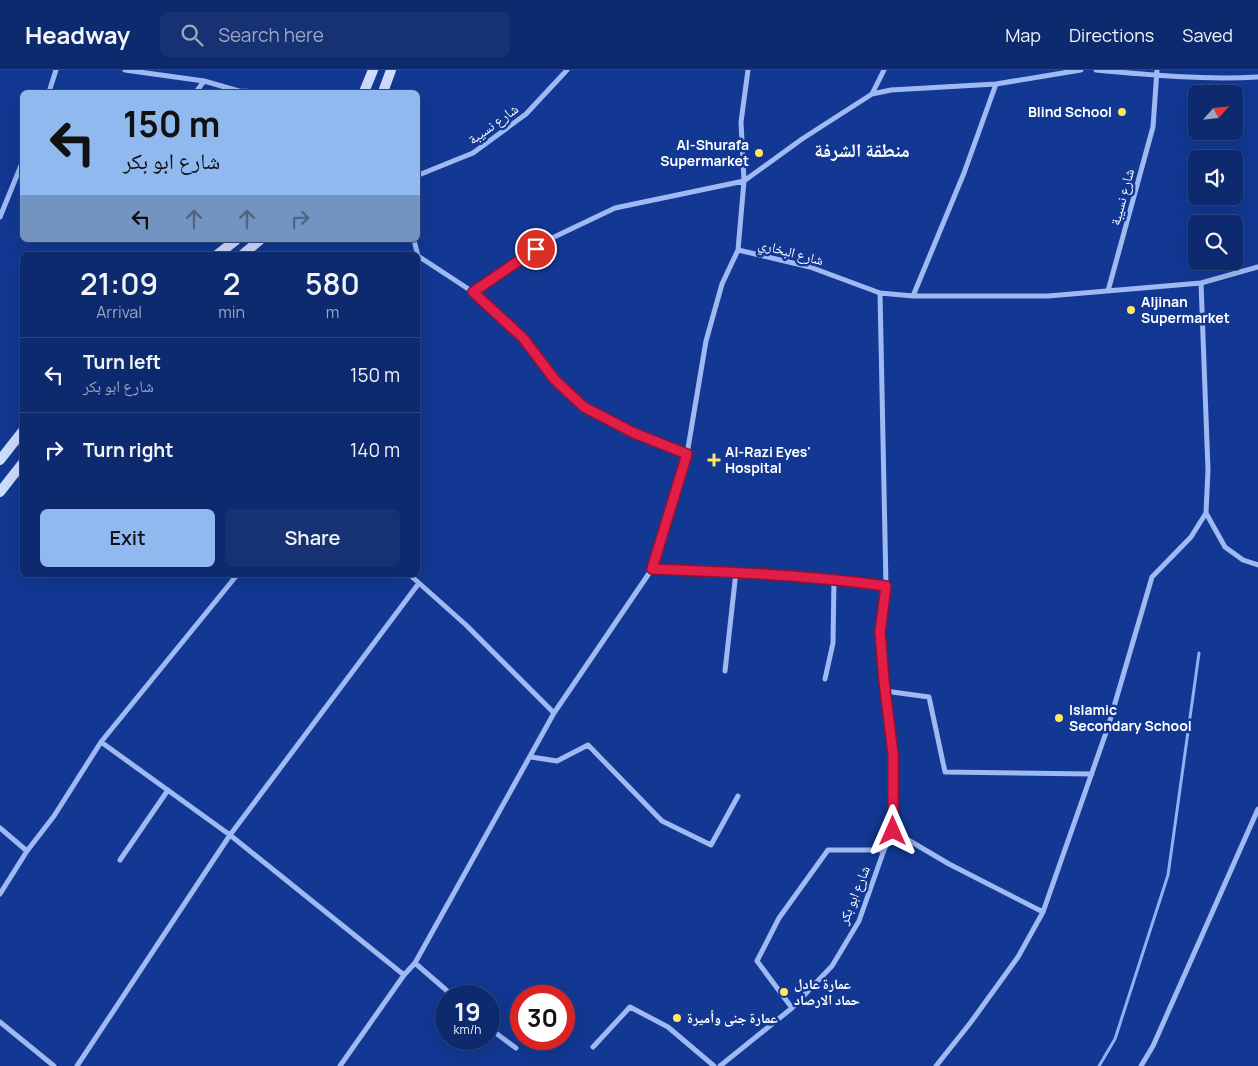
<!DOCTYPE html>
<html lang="en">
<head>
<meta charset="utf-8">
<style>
  body { margin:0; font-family:Manrope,"Noto Naskh Arabic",sans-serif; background:#173273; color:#f1f3f6; height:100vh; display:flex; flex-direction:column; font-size:19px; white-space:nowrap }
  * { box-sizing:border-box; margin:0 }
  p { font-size:16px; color:#9ba7c2 }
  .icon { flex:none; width:28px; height:28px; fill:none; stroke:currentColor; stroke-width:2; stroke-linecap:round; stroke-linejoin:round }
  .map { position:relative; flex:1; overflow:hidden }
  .panel { position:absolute; left:20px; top:182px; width:400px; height:325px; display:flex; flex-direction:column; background:#0e2a6e; border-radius:8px; box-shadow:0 5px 20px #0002,0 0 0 1px #2e4681 }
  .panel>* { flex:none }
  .top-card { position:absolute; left:20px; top:20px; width:400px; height:152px; border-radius:8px; box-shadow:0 5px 20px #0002,0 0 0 1px #2e4681; background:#90b9f0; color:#111; overflow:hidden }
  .needle { width:32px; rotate:63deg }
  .tools { position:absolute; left:1188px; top:15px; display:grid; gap:10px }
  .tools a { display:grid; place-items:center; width:55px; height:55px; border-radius:8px; background:#0e2a6e; box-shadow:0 5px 20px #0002,0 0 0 1px #2e4681; font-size:25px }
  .speed { position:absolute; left:435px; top:915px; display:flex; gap:10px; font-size:25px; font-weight:700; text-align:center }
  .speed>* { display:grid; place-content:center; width:65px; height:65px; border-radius:50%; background:#0e2a6e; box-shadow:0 5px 20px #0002,0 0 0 1px #2e4681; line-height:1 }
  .speed small { font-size:12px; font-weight:400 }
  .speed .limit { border:8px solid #d22; background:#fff; color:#111 }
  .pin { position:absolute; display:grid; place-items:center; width:42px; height:42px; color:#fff; margin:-21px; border:2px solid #fff; border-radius:50%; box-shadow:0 1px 5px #0007 }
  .me { position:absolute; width:55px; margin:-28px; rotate:0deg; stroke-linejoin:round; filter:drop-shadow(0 0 4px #0008) }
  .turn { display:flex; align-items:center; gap:18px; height:105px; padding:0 20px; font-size:22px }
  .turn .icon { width:65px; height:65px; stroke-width:2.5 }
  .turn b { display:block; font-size:35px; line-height:42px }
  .lanes { display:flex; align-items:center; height:48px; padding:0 20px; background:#0003; justify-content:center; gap:25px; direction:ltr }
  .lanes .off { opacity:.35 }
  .eta { display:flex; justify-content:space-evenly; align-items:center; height:85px; text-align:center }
  .eta b { font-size:30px; font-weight:600; line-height:35px }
  .action { display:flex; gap:10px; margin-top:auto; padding:10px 20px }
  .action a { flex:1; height:58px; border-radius:8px; background:#90b9f0; color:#111; font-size:20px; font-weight:600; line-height:58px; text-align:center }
  .action a+a { background:#173273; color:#f1f3f6 }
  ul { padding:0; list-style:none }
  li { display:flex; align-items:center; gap:15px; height:75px; padding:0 20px; border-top:1px solid #2e4681 }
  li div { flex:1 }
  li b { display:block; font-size:19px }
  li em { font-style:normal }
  header { display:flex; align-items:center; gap:30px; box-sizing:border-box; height:70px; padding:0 25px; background:#0e2a6e; border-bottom:1px solid #2e4681 }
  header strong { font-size:24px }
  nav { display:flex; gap:28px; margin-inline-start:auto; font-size:18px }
  .search { width:350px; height:45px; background:#173273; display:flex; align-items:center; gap:12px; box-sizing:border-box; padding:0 18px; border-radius:8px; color:#9ba7c2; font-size:19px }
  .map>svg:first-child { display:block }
</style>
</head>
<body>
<header>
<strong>Headway</strong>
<div class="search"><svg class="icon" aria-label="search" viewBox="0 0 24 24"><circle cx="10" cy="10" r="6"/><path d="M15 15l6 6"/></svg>Search here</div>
<nav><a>Map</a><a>Directions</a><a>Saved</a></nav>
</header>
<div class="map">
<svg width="1258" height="996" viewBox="0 0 1258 996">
  <rect width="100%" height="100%" fill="#123893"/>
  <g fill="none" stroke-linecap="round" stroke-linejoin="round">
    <path stroke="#91b1f6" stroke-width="3" d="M1099 996 1115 969 1168 805 1199 583"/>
    <path stroke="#9fb9f3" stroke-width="5" d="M125 0 204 11 239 21 266 22
      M1096 0C1149 5 1204 10 1258 7
      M49 22 56 0
      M196 22 204 11
      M872 24 884 0
      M418 103 421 104 473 83 526 44 567 0
      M744 111 802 69 872 24 891 20 996 14 1081 0
      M744 111 741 52 748 0
      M0 147 22 93
      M414 170 418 186V193
      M1201 213 1208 400 1206 443 1225 477 1243 490 1258 495
      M1108 221 1153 57 1157 0
      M473 222 552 168 615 138 744 111 738 180 810 197 880 223 886 516
      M880 223 913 226H1048L1201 213 1258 197
      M913 226 964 103 996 14
      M687 384 706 271 722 214 738 180
      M652 499C730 502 808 505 886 516L880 563 884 611 893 684V761L884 780 859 851 832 896 792 938 720 996
      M410 505 466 555 554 643
      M725 601 736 502
      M825 609 833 573 834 509
      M885 621 929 627 945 702 1092 704
      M101 672 230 765 404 905
      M531 687 557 691 588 675 662 751 711 775 738 726
      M0 758 27 781
      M893 761 949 794 1043 842
      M120 790 168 720
      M0 824 27 781 54 746 101 672 237 505
      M415 893 453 926
      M792 938 757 891 779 848 828 780H884
      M0 952 54 996
      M489 958 516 978
      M593 977 630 937 668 957 714 996
      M77 996 230 765 419 513
      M340 996 404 905 415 893 554 643 652 499 687 384 634 363 584 337 555 310 523 268 473 222 418 186
      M936 996 971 952 1018 887 1043 842 1108 657 1152 507 1191 467 1206 443
      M1141 996 1153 976 1258 739"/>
    <path stroke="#cedcfc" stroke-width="10" d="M364 22 373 0
      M383 22 391 0
      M217 185 236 170
      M242 185 260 170
      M0 390 22 362
      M0 422 22 394"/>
  </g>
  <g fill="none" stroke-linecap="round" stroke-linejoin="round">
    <defs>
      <path id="route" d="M536 179 473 222 523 268 555 310 584 337 634 363 687 384 652 499C730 502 808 505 886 516L880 562 884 611 893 684V761"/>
    </defs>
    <use href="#route" stroke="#92132f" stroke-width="12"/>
    <use href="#route" stroke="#e11d48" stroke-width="9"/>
  </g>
  <g fill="#ffe760" stroke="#123893" stroke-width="2">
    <circle cx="1122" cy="42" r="5"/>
    <circle cx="759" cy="83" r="5"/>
    <circle cx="1131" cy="240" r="5"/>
    <path d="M711.5 382.5h5v5h5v5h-5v5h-5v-5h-5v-5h5z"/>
    <circle cx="1059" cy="648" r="5"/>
    <circle cx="784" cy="922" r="5"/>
    <circle cx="677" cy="948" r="5"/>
  </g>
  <g text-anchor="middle" stroke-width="5" stroke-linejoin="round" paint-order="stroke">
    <g font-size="14" font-weight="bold" fill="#fff" stroke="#123893" text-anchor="start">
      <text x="1112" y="47" text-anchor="end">Blind School</text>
      <text x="749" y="80" text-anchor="end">Al-Shurafa<tspan x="749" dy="16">Supermarket</tspan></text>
      <text x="1141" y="237">Aljinan<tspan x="1141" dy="16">Supermarket</tspan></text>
      <text x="725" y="387">Al-Razi Eyes'<tspan x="725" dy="16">Hospital</tspan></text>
      <text x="1069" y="645">Islamic<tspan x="1069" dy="16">Secondary School</tspan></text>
      <text x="794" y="919">عمارة عادل<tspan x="794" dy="16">حماد الارصاد</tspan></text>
      <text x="687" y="953">عمارة جنى وأميرة</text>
    </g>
    <g font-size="14" fill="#fff" stroke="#123893">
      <text transform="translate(493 54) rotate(-36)" y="5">شارع نسيبة</text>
      <text transform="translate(1122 127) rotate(-75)" y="5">شارع نسيبة</text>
      <text transform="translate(791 182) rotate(15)" y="5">شارع البخاري</text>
      <text transform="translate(854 825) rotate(-68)" y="5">شارع ابو بكر</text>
    </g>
    <g font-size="19" font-weight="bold" fill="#fff" stroke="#123893">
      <text x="862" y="87">منطقة الشرفة</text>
    </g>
  </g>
</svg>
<div class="tools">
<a><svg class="needle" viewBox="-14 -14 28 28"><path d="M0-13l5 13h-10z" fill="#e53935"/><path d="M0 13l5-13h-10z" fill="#9ba7c2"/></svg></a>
<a><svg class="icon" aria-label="sound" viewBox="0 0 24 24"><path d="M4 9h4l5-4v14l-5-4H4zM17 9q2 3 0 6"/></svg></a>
<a><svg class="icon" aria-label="search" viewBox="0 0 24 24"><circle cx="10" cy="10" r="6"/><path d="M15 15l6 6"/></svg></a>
</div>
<div class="speed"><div>19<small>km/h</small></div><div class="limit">30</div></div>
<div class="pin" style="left:536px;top:179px;background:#d93025"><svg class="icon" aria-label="arrive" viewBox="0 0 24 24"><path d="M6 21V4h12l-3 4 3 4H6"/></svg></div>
<svg class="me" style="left:893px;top:761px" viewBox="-20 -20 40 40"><path d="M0-17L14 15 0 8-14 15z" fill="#e11d48" stroke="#fff" stroke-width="4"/></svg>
<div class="top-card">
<div class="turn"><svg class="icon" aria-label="left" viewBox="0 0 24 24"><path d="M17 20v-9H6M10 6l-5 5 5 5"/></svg><div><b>150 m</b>شارع ابو بكر</div></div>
<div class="lanes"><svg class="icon" aria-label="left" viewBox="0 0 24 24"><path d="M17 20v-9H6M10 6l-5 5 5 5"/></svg><svg class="icon off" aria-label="ahead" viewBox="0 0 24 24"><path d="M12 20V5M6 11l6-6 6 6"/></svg><svg class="icon off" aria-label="ahead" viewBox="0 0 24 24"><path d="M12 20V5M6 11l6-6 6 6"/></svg><svg class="icon off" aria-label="right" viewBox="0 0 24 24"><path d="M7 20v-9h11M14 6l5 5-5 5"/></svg></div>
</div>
<section class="panel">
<div class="eta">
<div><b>21:09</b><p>Arrival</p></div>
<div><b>2</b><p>min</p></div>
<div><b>580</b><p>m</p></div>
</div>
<ul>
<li><svg class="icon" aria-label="left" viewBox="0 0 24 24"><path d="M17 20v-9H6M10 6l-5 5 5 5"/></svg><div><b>Turn left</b><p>شارع ابو بكر</p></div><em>150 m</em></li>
<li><svg class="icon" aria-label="right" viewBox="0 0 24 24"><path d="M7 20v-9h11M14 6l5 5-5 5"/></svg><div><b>Turn right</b></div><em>140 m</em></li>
</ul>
<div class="action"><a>Exit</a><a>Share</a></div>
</section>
</div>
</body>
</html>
